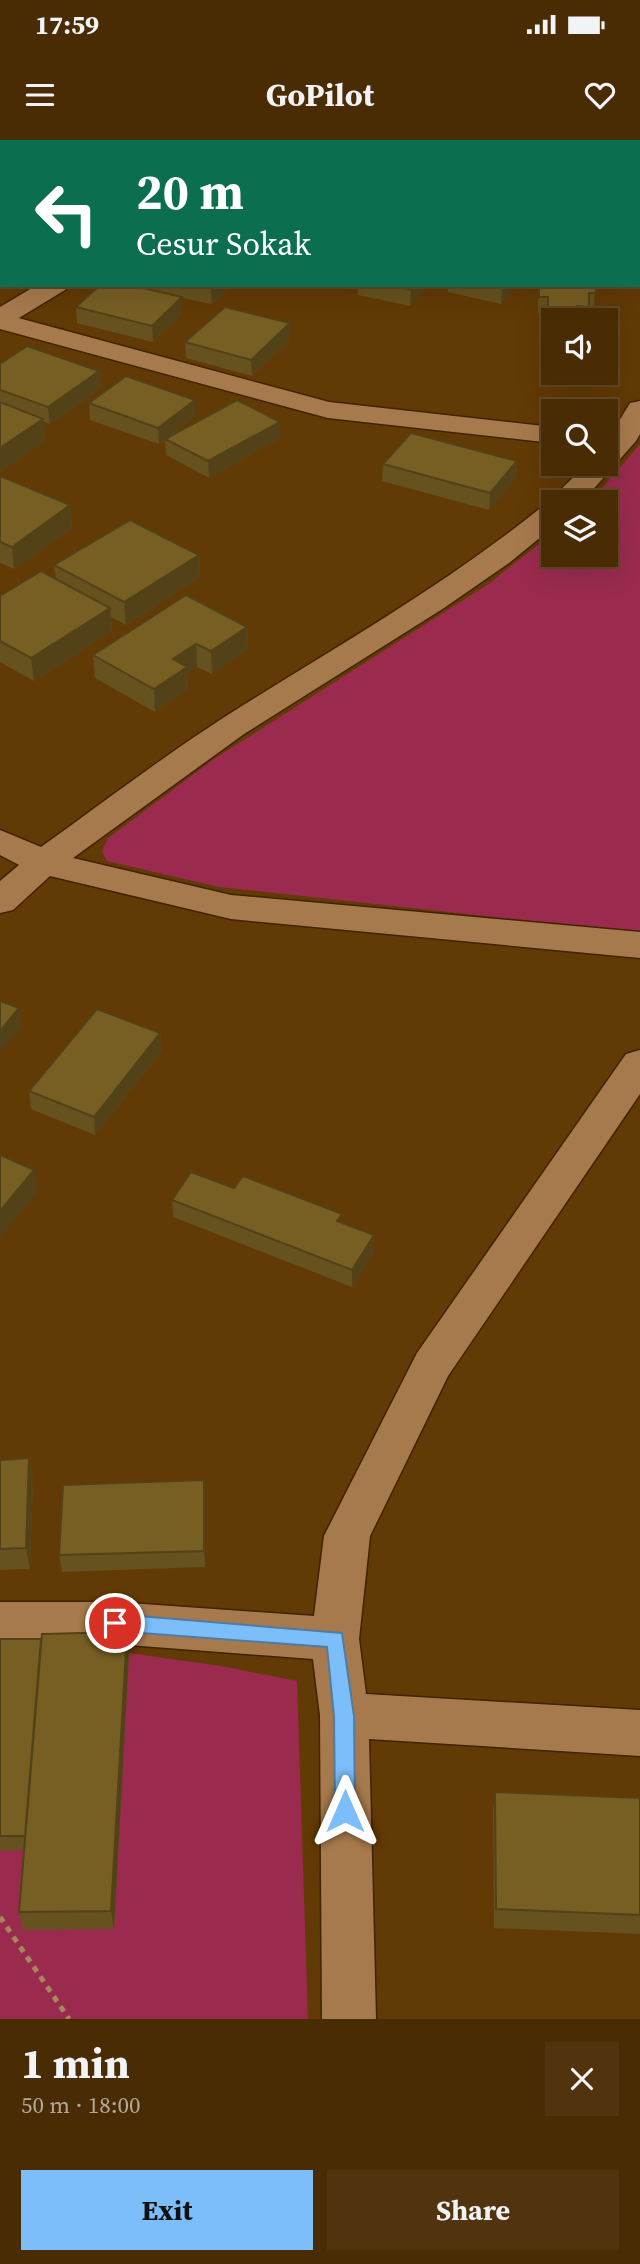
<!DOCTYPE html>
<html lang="en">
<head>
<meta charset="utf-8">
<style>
  body { margin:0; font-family:"Source Serif 4",serif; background:#51340e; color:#f1f3f6; height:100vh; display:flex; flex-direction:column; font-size:26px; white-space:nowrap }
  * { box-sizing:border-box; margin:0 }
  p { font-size:23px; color:#b2a79a }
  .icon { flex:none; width:38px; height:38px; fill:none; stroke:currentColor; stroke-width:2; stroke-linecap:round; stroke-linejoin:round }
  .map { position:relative; height:1879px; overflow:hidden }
  .sheet { display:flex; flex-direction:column; background:#4a2c04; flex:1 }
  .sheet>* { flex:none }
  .hud { position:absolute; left:0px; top:0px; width:640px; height:147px; box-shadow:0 7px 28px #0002,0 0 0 2px #614826; background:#0b6e4f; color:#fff; overflow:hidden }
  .controls { position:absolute; left:541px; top:168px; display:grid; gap:14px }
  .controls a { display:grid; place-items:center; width:77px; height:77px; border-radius:0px; background:#4a2c04; box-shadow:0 7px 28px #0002,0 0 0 2px #614826; font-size:35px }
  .pin { position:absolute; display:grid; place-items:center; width:60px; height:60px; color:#fff; margin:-30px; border:4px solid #fff; border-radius:50%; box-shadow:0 2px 7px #0007 }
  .me { position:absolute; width:77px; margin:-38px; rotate:0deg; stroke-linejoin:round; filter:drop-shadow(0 0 5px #0008) }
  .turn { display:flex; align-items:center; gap:24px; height:147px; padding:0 21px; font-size:32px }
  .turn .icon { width:91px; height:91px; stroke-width:2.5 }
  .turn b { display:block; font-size:49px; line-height:60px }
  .round { display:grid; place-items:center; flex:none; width:74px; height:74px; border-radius:0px; background:#51340e }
  .summary { display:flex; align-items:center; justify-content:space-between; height:119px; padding:0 21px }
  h1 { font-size:42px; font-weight:700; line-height:52px }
  .action { display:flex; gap:14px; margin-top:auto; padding:14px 21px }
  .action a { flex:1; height:80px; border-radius:0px; background:#7bbef9; color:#111; font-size:28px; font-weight:700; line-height:80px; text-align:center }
  .action a+a { background:#51340e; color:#f1f3f6 }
  .status { display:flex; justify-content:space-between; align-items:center; height:49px; padding:0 35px; background:#4a2c04; direction:ltr }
  .status svg { height:19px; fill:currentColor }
  header { display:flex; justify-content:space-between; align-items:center; height:91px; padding:0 21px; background:#4a2c04; font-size:32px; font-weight:700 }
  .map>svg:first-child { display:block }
</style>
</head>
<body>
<div class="status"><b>17:59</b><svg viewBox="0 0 49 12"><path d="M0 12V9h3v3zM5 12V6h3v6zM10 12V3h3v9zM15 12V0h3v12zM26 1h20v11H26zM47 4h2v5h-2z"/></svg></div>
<header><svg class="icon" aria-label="menu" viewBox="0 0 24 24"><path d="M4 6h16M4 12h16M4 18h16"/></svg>GoPilot<svg class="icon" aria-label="heart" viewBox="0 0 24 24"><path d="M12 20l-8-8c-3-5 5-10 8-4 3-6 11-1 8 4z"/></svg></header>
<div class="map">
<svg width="640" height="1879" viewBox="0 0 640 1879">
  <rect width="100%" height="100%" fill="#623a05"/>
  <path fill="#9a2b4e" d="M355 0H640V56L639 2H352Z
    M640 304V793L219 747 107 721 102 712 107 699 214 619 487 445 553 393V415H606V362H590Z
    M129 1513 221 1526 297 1541 308 1879H0V1515Z"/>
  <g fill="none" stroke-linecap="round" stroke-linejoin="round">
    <defs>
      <path id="minor" d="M639 57H640V71H639Z
        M0 173 329 262 553 287V303L328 278 0 189Z
        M640 261V294L636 301 582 362H553V387L509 423 444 468 244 594 73 718 231 755 640 792V818L231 779 50 736 13 770 0 773V741L19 725 0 715V690L41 707C101 664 161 618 223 578 332 509 443 447 543 366L551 364 554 356 587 324H606V291H613L630 263Z
        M640 910V954L448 1236 370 1396 359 1499 366 1554 640 1570V1616L369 1599 376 1879H322L320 1575 313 1519 115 1504H0V1462H115L314 1476 324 1396 417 1213 626 914Z"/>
      <path id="tertiary" d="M296 0H321L295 2Z
        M37 145H69L65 150 9 184 0 186V167Z"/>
    </defs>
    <use href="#minor" stroke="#402300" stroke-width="3"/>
    <use href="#tertiary" stroke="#402300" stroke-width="3"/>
    <path stroke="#a8875f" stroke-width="5" stroke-dasharray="6 6" stroke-linecap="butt" d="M0 1777 69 1879"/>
    <use href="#minor" fill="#a77a4d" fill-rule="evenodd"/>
    <use href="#tertiary" fill="#a77a4d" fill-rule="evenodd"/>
  </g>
  <path fill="#66521e" d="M0 40H2V94L0 93Z
    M139 145H231L212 164 182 158V174L153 202 77 183 76 167 139 147Z
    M358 145H428L410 166 358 155Z
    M448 145H516L501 164 448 152Z
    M538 145H595L594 169H589L588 180H553V189H547L546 173H538Z
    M290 200 252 236 186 218 185 202Z
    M0 224 99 231 101 248 50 284 43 281 45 301 0 332Z
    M89 263 195 276 170 296 280 298 209 338 166 315 165 300 159 304 90 280Z
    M517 321 516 338 489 370 382 341 383 324Z
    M0 336 70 365 72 388 14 429 0 423Z
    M199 415 200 437 126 485 111 477 112 491 34 541 0 522V456L56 439 54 425Z
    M247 487 248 509 212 534 197 527 187 533 188 549 155 572 95 538 93 515Z
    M160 893 162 911 95 995 31 969 29 951Z
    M234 1048 342 1083 374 1095 373 1112 352 1147 173 1077 172 1060Z
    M29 1318 33 1340 30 1429 0 1430V1320Z
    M204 1340 205 1357V1427L62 1432 59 1415Z
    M0 1499 129 1513 114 1789 23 1790 19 1772 24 1710 0 1711Z
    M495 1652 640 1658V1794L494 1788 493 1672Z"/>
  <path fill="#534218" d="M214 145H231L212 164 211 148Z
    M415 145H428L410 166 411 150Z
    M504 145H516L501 164 502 147Z
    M182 157V174L153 202 152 186Z
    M290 183V200L252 236 251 220Z
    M99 231 101 248 50 284 48 267Z
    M195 260V276L159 304 158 288Z
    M43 279 45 301 0 332V308Z
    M280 282V298L209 338 208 321Z
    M517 321 516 338 489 370 490 353Z
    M70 365 72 388 14 429 12 407Z
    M199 415 200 437 126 485 124 462Z
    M110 468 112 491 34 541 31 518Z
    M247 487 248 509 212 534 211 511Z
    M196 504 197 527 187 533 188 549 155 572 154 549 173 519Z
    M19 868 22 886 0 911V891Z
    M160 893 162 911 95 995 94 977Z
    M34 1030 37 1053 0 1098V1071Z
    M374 1095 373 1112 352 1147V1130Z
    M29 1318 33 1340 30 1429 26 1408Z
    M204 1340 205 1357V1427L204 1411Z
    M127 1492 129 1513 114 1789 111 1771Z"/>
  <path fill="#775f23" stroke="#534218" stroke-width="2" d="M0 40H2V68L0 67Z
    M100 145H130L182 157 152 186 76 167Z
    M198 145H214L211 148Z
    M387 145H415L411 150Z
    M539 145H595L596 153H589V167L577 166V173L548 172V157H539Z
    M225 167 290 183 251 220 185 202Z
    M27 206 99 231 48 267 0 250V224Z
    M126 236 195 260 158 288 89 263Z
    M237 260 280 282 208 321 165 299Z
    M0 262 43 279 0 308Z
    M411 293 517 321 490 353 383 324Z
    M0 336 70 365 12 407 0 402Z
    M130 380 199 415 124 462 54 425Z
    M41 431 110 468 31 518 0 501V456Z
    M186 455 247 487 211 511 196 504 173 519 187 527 154 549 93 515Z
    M0 861 19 868 0 891Z
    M97 869 160 893 94 977 29 951Z
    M0 1015 34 1030 0 1071Z
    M191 1032 234 1048 243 1036 342 1074 337 1081 374 1095 352 1130 172 1060Z
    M29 1318 26 1408 0 1409V1320Z
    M204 1340V1411L59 1415 63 1345Z
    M127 1492 111 1771 19 1772 42 1494Z
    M0 1499H41L25 1696H0Z
    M495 1652 640 1658V1775L496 1769Z"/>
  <path fill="#7bbef9" stroke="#507ca2" stroke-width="2" d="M115 1474 342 1493 354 1576 355 1671 352 1678 345 1680 338 1678 335 1671 334 1576 327 1507 115 1491 108 1489 105 1483 108 1476Z"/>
</svg>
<div class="controls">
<a><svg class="icon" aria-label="sound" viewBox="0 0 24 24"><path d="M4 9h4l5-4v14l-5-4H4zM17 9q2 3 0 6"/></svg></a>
<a><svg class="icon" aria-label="search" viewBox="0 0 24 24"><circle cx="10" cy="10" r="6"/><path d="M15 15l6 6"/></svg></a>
<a><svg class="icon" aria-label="layers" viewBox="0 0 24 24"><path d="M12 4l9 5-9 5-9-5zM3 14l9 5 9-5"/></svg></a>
</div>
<div class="pin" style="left:115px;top:1483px;background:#d93025"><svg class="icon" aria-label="arrive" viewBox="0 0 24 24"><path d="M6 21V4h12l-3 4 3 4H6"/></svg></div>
<svg class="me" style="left:345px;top:1671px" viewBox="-20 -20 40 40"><path d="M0-17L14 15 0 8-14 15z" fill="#7bbef9" stroke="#fff" stroke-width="4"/></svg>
<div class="hud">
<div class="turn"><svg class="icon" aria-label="left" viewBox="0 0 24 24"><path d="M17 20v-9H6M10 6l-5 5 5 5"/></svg><div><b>20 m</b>Cesur Sokak</div></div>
</div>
</div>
<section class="sheet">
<div class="summary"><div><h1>1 min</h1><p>50 m · 18:00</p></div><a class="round"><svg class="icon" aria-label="close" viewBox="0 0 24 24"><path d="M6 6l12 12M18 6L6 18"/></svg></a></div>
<div class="action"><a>Exit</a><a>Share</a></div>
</section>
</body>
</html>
